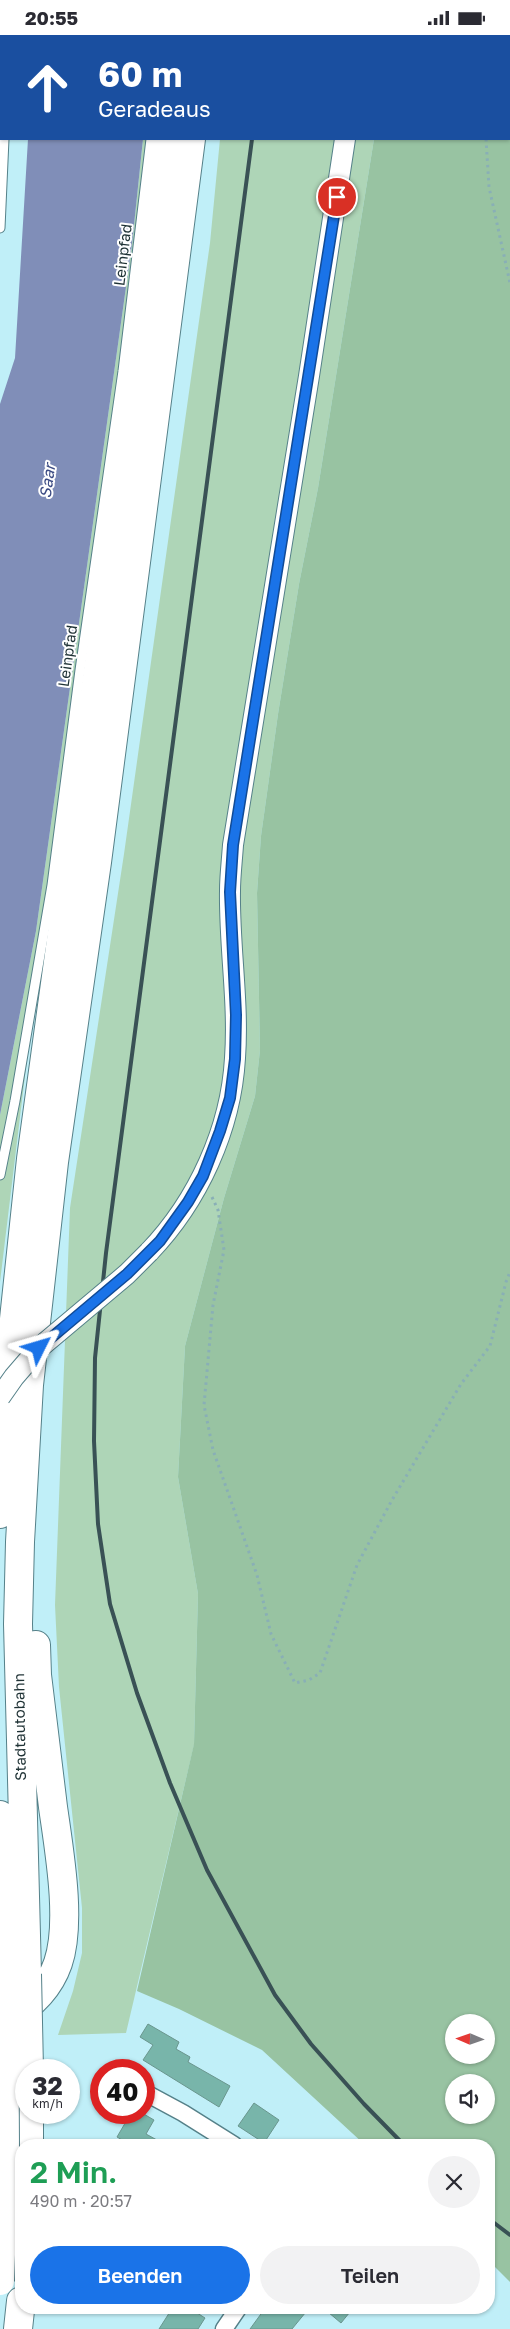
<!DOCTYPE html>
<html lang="de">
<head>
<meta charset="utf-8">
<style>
  body { margin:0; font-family:"Golos Text",sans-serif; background:#f2f2f3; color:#2b2b33; height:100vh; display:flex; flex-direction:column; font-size:19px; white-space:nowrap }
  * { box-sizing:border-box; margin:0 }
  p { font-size:16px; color:#7c7c81 }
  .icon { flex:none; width:28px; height:28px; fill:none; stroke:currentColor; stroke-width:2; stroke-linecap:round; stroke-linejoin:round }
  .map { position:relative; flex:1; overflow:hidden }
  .details { position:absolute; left:15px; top:2104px; width:480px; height:175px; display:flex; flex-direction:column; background:#fff; border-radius:20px; box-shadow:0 1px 4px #0004 }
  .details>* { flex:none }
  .top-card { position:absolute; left:0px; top:0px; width:510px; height:105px; box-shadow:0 1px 4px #0004; background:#1a4fa0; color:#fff; overflow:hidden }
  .needle { width:32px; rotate:272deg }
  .buttons { position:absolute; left:445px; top:1979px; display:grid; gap:10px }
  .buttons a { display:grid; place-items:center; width:50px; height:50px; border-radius:50%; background:#fff; box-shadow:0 1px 4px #0004; font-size:25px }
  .speed { position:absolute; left:15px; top:2024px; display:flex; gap:10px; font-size:25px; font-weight:700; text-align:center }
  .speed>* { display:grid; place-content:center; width:65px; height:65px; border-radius:50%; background:#fff; box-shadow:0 1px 4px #0004; line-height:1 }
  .speed small { font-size:12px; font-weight:400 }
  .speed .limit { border:8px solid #d22; background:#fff; color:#111 }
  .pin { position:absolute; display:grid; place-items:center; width:42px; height:42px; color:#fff; margin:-21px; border:2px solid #fff; border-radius:50%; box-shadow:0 1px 5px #0007 }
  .me { position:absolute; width:55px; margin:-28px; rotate:50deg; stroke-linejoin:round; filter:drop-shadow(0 0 4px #0008) }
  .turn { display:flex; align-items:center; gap:18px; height:105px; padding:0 15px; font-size:22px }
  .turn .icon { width:65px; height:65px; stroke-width:2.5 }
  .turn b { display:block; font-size:35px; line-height:42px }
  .round { display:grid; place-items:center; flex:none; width:52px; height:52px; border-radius:26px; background:#f2f2f3 }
  .overview { display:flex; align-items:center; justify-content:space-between; height:85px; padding:0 15px }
  h1 { font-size:30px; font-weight:600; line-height:38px; color:#1e9e55 }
  .cta { display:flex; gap:10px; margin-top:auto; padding:10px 15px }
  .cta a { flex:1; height:58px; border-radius:30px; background:#1a73e8; color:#fff; font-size:20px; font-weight:600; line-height:58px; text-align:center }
  .cta a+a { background:#f2f2f3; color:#2b2b33 }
  .status { display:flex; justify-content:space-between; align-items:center; height:35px; padding:0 25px; background:#fff; direction:ltr }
  .status svg { height:14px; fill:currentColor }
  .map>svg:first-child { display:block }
</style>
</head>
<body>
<div class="status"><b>20:55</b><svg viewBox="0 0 49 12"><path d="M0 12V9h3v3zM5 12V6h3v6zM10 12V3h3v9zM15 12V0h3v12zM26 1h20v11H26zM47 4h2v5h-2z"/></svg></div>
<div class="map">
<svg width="510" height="2294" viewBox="0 0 510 2294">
  <rect width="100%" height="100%" fill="#c0eff8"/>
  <path fill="#aed5b7" d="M230 0H389L230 1Z
    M143 104H151L52 818 0 1247V1080L36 896 132 209Z
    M220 104H374L318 453 299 549 278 679 261 801 257 858 260 1015 255 1061 224 1163 185 1311 178 1442 198 1559 194 1710 126 1998 58 2000 73 1956 82 1918V1873L59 1652 55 1570 70 1173 124 819 210 208Z"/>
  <path fill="#98c3a2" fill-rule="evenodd" d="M389 0H510V2247L489 2226V2110H365L262 2015 179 1974 137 1956 194 1709 198 1559 178 1442 185 1311 224 1163 255 1061 260 1015 257 858 261 801 278 679 299 549 318 453 374 104H509V1ZM454 1988H486V2020H454ZM454 2048H486V2080H454Z"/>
  <path fill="#808eb8" d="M22 0H155L22 1Z
    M28 104H143L132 209 36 896 0 1080V369L15 323Z"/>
  <path fill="#78b5aa" stroke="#6a968e" d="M148 1989 179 2007 176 2014 190 2022 188 2027 230 2051 219 2072 143 2025 153 2010 140 2002Z
    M254 2068 279 2085 264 2108 238 2091Z
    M131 2078H142L154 2085 146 2099 166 2110H131L117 2102Z
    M173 2272H188L205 2283 198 2294H159Z
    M266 2272H310L292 2294H250Z
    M322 2272H354L341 2288Z"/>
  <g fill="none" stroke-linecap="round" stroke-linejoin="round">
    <defs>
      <path id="service" d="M2 0V1
        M161 1V0
        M0 193 4 104
        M0 1140 15 1066 52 850 80 635 123 336 151 104"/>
      <path id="minor" d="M144 2057 183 2078 234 2110
        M224 2294 239 2272"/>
      <path id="tertiary" d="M360 1V0
        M149 1217C198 1166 231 1094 235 1023 239 967 229 911 230 856 230 841 232 825 233 810L309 341 345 104"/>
      <path id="motorway" d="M177 1V0
        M201 1V0
        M0 1479 4 1390 9 1331 31 1124 132 387 168 104
        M0 1780 4 1940
        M27 1939 18 1589 20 1507 29 1350 54 1127 97 827 191 104
        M11 1981C33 1970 50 1951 58 1928 72 1887 59 1815 53 1772 48 1728 42 1684 37 1640L36 1610
        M29 2078V2110
        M18 2294 21 2266"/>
    </defs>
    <use href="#service" stroke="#558189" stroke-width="11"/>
    <use href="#minor" stroke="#558189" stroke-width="19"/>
    <use href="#tertiary" stroke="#558189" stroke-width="22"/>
    <use href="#motorway" stroke="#558189" stroke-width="30"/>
    <path stroke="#89afb6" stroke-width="3" stroke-dasharray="2.5 4" stroke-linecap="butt" d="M461 0 462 1
      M486 104 489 152 510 248
      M212 1162 218 1175 224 1215 213 1270 204 1370 213 1415 257 1540 271 1599 295 1648 309 1645 320 1638 357 1530 392 1465 461 1349 490 1311 506 1247 510 1237"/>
    <use href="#service" stroke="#fff" stroke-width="9"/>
    <use href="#minor" stroke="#fff" stroke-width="16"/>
    <use href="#tertiary" stroke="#fff" stroke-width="20"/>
    <use href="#motorway" stroke="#fff" stroke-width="28"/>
    <path stroke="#395155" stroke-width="4" d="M266 1V0
      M252 104 106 1218 95 1323 94 1406 98 1489 110 1569 137 1658 170 1748 207 1835 275 1960 311 2009 364 2069 404 2110
      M489 2184 510 2200"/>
    <defs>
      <path id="tertiary-bridge" d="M0 1362 14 1342 39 1313 127 1239 149 1217"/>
      <path id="motorway-bridge" d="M27 1939 29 2035
        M0 2246 5 2114 4 1940"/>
    </defs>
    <use href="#tertiary-bridge" stroke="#558189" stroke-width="22" stroke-linecap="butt"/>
    <use href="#motorway-bridge" stroke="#558189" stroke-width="30" stroke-linecap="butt"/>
    <use href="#tertiary-bridge" stroke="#fff" stroke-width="20"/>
    <use href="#motorway-bridge" stroke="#fff" stroke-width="28"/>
  </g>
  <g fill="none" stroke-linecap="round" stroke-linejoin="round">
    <defs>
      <path id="route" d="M39 1313 127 1239 160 1206 188 1167 203 1141 220 1096 230 1063 235 1024 236 980 230 857 233 810 337 162"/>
    </defs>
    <use href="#route" stroke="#114b97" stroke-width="12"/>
    <use href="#route" stroke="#1a73e8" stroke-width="9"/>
  </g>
  <g text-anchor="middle" stroke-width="4" stroke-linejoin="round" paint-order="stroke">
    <g font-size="15" fill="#1f3235" stroke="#fff">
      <text transform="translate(123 220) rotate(-83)" y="5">Leinpfad</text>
      <text transform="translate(68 621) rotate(-82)" y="5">Leinpfad</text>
      <text transform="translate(20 1692) rotate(-91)" y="5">Stadtautobahn</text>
    </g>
    <g font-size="16" font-style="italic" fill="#3b4b83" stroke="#fff">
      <text transform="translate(47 446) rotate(-82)" y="6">Saar</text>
    </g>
  </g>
</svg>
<div class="buttons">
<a><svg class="needle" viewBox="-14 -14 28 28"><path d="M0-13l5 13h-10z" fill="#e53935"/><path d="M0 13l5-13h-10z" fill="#7c7c81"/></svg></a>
<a><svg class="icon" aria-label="sound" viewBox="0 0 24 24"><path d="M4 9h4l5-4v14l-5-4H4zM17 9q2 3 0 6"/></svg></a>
</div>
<div class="speed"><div>32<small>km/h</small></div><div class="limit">40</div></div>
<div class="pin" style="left:337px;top:162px;background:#d93025"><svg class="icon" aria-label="arrive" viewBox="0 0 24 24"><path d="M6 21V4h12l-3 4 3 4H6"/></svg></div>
<svg class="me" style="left:39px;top:1313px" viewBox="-20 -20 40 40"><path d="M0-17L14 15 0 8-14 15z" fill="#1a73e8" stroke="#fff" stroke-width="4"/></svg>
<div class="top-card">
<div class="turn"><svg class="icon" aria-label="ahead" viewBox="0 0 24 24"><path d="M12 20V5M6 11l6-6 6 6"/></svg><div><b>60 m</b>Geradeaus</div></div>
</div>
<section class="details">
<div class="overview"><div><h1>2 Min.</h1><p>490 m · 20:57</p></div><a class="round"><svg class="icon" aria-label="close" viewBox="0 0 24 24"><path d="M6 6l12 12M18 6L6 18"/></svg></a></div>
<div class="cta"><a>Beenden</a><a>Teilen</a></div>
</section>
</div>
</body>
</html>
